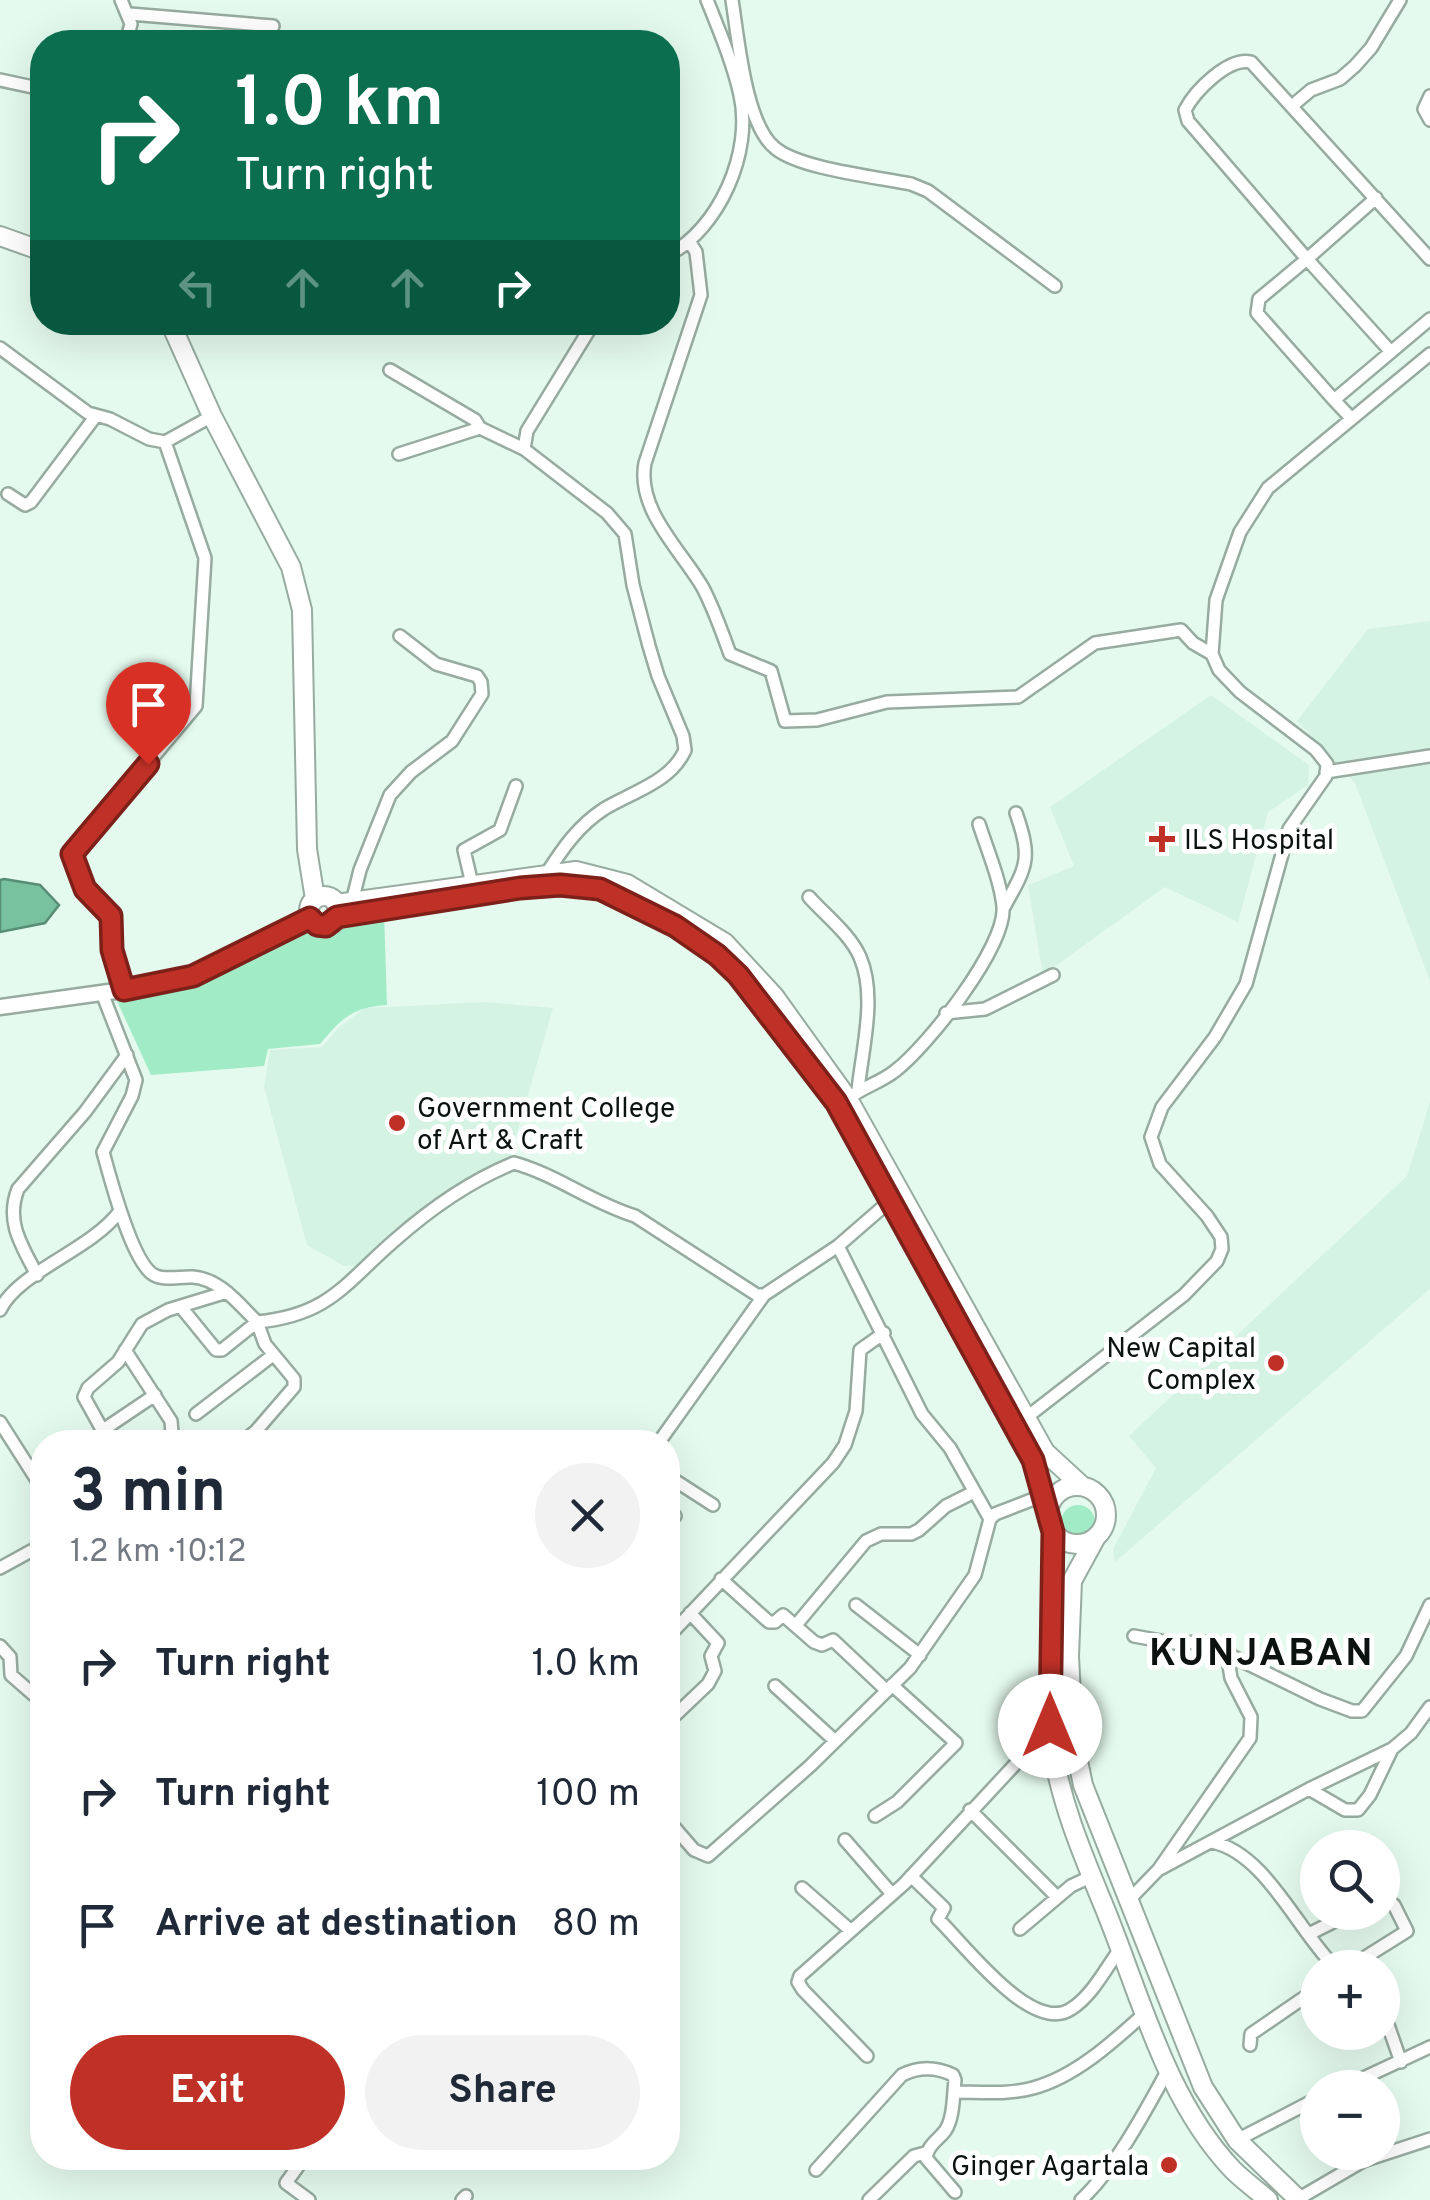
<!DOCTYPE html>
<html lang="en">
<head>
<meta charset="utf-8">
<style>
  body { margin:0; font-family:Overpass,sans-serif; background:#f2f2f3; color:#1f2937; height:100vh; display:flex; flex-direction:column; font-size:38px; white-space:nowrap }
  * { box-sizing:border-box; margin:0 }
  p { font-size:32px; color:#747a83 }
  .icon { flex:none; width:55px; height:55px; fill:none; stroke:currentColor; stroke-width:2; stroke-linecap:round; stroke-linejoin:round }
  .map { position:relative; flex:1; overflow:hidden }
  .drawer { position:absolute; left:30px; top:1430px; width:650px; height:740px; display:flex; flex-direction:column; background:#fff; border-radius:40px; box-shadow:0 10px 40px #0002 }
  .drawer>* { flex:none }
  .hud { position:absolute; left:30px; top:30px; width:650px; height:305px; border-radius:40px; box-shadow:0 10px 40px #0002; background:#0b6e4f; color:#fff; overflow:hidden }
  .tools { position:absolute; left:1300px; top:1830px; display:grid; gap:20px }
  .tools a { display:grid; place-items:center; width:100px; height:100px; border-radius:50%; background:#fff; box-shadow:0 10px 40px #0002; font-size:50px }
  .pin { position:absolute; display:grid; place-items:center; width:85px; height:85px; color:#fff; margin:-102px -42px; border-radius:50% 50% 50% 0; rotate:-45deg; box-shadow:0 0 10px #0007 }
  .pin .icon { rotate:45deg }
  .me { position:absolute; width:110px; margin:-55px; rotate:0deg; stroke-linejoin:round; filter:drop-shadow(0 0 8px #0008) }
  .turn { display:flex; align-items:center; gap:35px; height:210px; padding:0 40px; font-size:45px }
  .turn .icon { width:130px; height:130px; stroke-width:2.5 }
  .turn b { display:block; font-size:70px; line-height:85px }
  .lanes { display:flex; align-items:center; height:95px; padding:0 40px; background:#0003; justify-content:center; gap:50px; direction:ltr }
  .lanes .off { opacity:.35 }
  .round { display:grid; place-items:center; flex:none; width:105px; height:105px; border-radius:52px; background:#f2f2f3 }
  .overview { display:flex; align-items:center; justify-content:space-between; height:170px; padding:0 40px }
  h1 { font-size:60px; font-weight:700; line-height:75px }
  .button { display:flex; gap:20px; margin-top:auto; padding:20px 40px }
  .button a { flex:1; height:115px; border-radius:60px; background:#bf3127; color:#fff; font-size:40px; font-weight:700; line-height:115px; text-align:center }
  .button a+a { background:#f2f2f3; color:#1f2937 }
  ul { padding:0; list-style:none }
  li { display:flex; align-items:center; gap:30px; height:130px; padding:0 40px }
  li div { flex:1 }
  li b { display:block; font-size:38px }
  li em { font-style:normal }
  .map>svg:first-child { display:block }
</style>
</head>
<body>
<div class="map">
<svg width="1430" height="2200" viewBox="0 0 1430 2200">
  <rect width="100%" height="100%" fill="#e5faef"/>
  <path fill="#d5f3e3" d="M1430 621V981L1355 783 1297 721 1368 629Z
    M1211 695 1309 765 1308 785 1268 812 1238 922 1165 887 1043 975 1028 885 1074 866 1050 807Z
    M484 1002 553 1008 510 1158 449 1194 362 1266H344L307 1245 264 1087 270 1050 322 1047 338 1028 365 1008Z
    M1430 1102V1289L1115 1562 1113 1549 1156 1468 1129 1436 1407 1176Z"/>
  <path fill="#a2ebc7" d="M356 912H384L387 1005C353 1007 342 1018 320 1044L268 1049 264 1066 151 1075 117 1001C158 995 193 988 229 969 277 945 301 921 356 912Z
    M1061 1522a17 17 0 1 1 34 0a17 17 0 1 1-34 0Z"/>
  <path fill="#78c29f" stroke="#578d74" stroke-width="2.5" d="M4 879 40 885 59 905 45 923 0 932V880Z"/>
  <g fill="none" stroke-linecap="round" stroke-linejoin="round">
    <defs>
      <path id="minor" d="M121 0 131 24 126 42
        M732 0C738 37 745 124 775 148 800 169 877 177 911 184L928 191 1055 286
        M130 14 273 26
        M0 80 42 89
        M1430 96 1424 109 1430 120
        M1292 106 1311 90 1340 79 1355 66 1371 48 1400 0
        M1376 198 1307 259 1391 352
        M689 241 696 252 701 295 645 463C636 510 682 551 703 588 714 609 722 632 730 654L771 671 785 721 817 720 887 702 1018 697 1095 643 1181 630 1193 643 1212 654
        M668 255C719 229 753 152 740 95 733 63 719 30 707 0
        M0 348 88 413 110 419 149 439 165 442 212 416
        M390 370 475 420 480 428
        M1334 400 1257 313 1259 299 1307 259 1188 121 1185 110C1195 91 1228 57 1251 62L1430 259
        M1350 417 1334 400 1430 319
        M399 454 480 428 524 449
        M8 494 25 505 31 502 95 417
        M1326 772 1430 756
        M547 873C563 848 578 826 604 809 632 792 671 782 685 750L683 736 658 676 649 646 633 585 625 534 607 513 524 449 527 431 594 322
        M472 884 464 850 500 830 516 786
        M809 897C825 915 850 934 860 957 877 996 862 1050 858 1090
        M352 902 360 870 390 795 411 772 452 741 482 694 481 682 477 676 436 664 400 636
        M1004 907C1027 866 1032 859 1016 813
        M125 990 112 951 111 916 85 889 72 854 196 706 205 558 165 442
        M102 993 136 1080 132 1096 103 1152C110 1177 132 1263 154 1275 165 1281 181 1276 193 1277 220 1279 239 1304 257 1322 330 1315 345 1283 395 1240 429 1210 472 1180 514 1163 557 1175 592 1203 635 1216L757 1295H764L838 1246 891 1200
        M946 1013 985 1009 1053 975
        M848 1099C862 1087 880 1083 895 1071 927 1047 1007 946 1003 906 1000 879 987 849 979 824
        M838 1246 922 1414 950 1448 990 1519
        M37 1275C22 1246 5 1222 18 1189L85 1112 127 1055
        M181 1307 216 1350H222L257 1322 265 1344 294 1379V1387L256 1431 242 1442
        M0 1310C19 1271 90 1251 120 1211
        M125 1350 171 1421 172 1433 162 1442
        M196 1414 273 1355
        M1027 1417 1184 1295 1217 1261 1222 1249 1221 1237 1207 1216 1160 1164 1151 1137 1162 1107 1215 1037 1246 984 1289 829 1326 776 1327 764 1316 750 1240 692 1219 670 1212 654 1216 600 1240 532 1268 488 1430 354
        M0 1422 42 1488
        M103 1430 155 1395
        M109 1442 84 1397 88 1388 118 1362 142 1324 168 1310 227 1292
        M659 1442 764 1295
        M668 1476 713 1505
        M668 1512 675 1516
        M0 1568 42 1545
        M721 1579 769 1622H775L783 1615 814 1642 822 1645 833 1640 886 1690
        M856 1605 920 1655
        M796 1625 866 1541 881 1534H911L919 1530 946 1506 974 1492
        M1134 1636 1172 1643 1203 1642 1320 1699 1352 1711H1362L1406 1656 1430 1605
        M668 1637 833 1463 845 1445 856 1411 860 1350 884 1333
        M0 1646 10 1657 11 1675 42 1702
        M775 1686 833 1739
        M668 1722 708 1684 715 1671 711 1656 718 1643 690 1613
        M1309 1789 1345 1810H1358L1370 1795 1392 1749
        M970 1810 1057 1897
        M875 1816 897 1802 956 1743 892 1685
        M668 1820 694 1850 708 1856 810 1766 910 1668 975 1575 990 1519 995 1514 1044 1495
        M845 1840 892 1894
        M1212 1842C1266 1853 1299 1933 1336 1968
        M1159 1869 1250 1738 1251 1717 1231 1678 1227 1653
        M911 1876 944 1908 938 1919C964 1944 1032 2035 1071 2009 1092 1996 1106 1968 1120 1949
        M802 1888 850 1930
        M1129 1900 1158 1870 1309 1789 1392 1749 1411 1733 1430 1707
        M1020 1929 1071 1886 1090 1877
        M1309 1934 1353 1912
        M1348 1968 1407 1931 1394 1905 1382 1897
        M1382 2008 1401 2062
        M1250 2045 1251 2034 1318 1988
        M867 2056 803 1990 798 1982 800 1976 904 1884 1021 1758 1052 1747
        M1342 2088 1430 2047
        M954 2092C979 2092 1008 2095 1033 2088 1075 2077 1113 2042 1145 2013
        M1237 2140 1318 2098
        M304 2158 286 2183 309 2200
        M816 2170 902 2075C918 2067 936 2067 953 2075L955 2080C953 2096 954 2118 945 2131 937 2141 928 2145 926 2158L955 2192
        M1298 2199 1363 2161 1430 2139
        M462 2200 466 2196
        M869 2200 914 2156 925 2153
        M1081 2200C1116 2167 1146 2110 1169 2068"/>
      <path id="tertiary" d="M0 1007 130 989 193 975 310 918"/>
      <path id="primary" d="M0 236 42 251
        M170 322 212 416 291 567 302 610 307 849 315 899
        M521 888 581 886 618 896 675 926 717 955 757 997 836 1102 891 1200 1033 1461 1048 1510
        M309 911a15 15 0 1 1 30 0a15 15 0 1 1-30 0Z
        M336 904 576 871 627 884 725 943 774 996 848 1099 1045 1452 1082 1486
        M337 917 431 902
        M1048 1515a29 29 0 1 1 58 0a29 29 0 1 1-58 0Z
        M1053 1532C1052 1573 1052 1613 1051 1654 1050 1684 1048 1715 1052 1745 1060 1801 1082 1853 1103 1904 1140 1993 1165 2099 1233 2170 1244 2181 1257 2190 1268 2200
        M1096 1537 1072 1581 1069 1656 1073 1737 1083 1785 1203 2087 1237 2140 1299 2200"/>
    </defs>
    <use href="#minor" stroke="#97aba0" stroke-width="16"/>
    <use href="#tertiary" stroke="#97aba0" stroke-width="19"/>
    <use href="#primary" stroke="#97aba0" stroke-width="22"/>
    <use href="#minor" stroke="#fff" stroke-width="11"/>
    <use href="#tertiary" stroke="#fff" stroke-width="14"/>
    <use href="#primary" stroke="#fff" stroke-width="18"/>
  </g>
  <g fill="none" stroke-linecap="round" stroke-linejoin="round">
    <defs>
      <path id="route" d="M148 764 72 854 85 889 111 916 112 950 124 990 193 976 310 918 317 925 326 926 337 917 520 888 560 885 600 889 675 926 717 955 738 975 836 1102 1033 1460 1053 1532 1050 1726"/>
    </defs>
    <use href="#route" stroke="#7c2019" stroke-width="25"/>
    <use href="#route" stroke="#bf3127" stroke-width="18"/>
  </g>
  <g fill="#bf3127" stroke="#fff" stroke-width="4">
    <path d="M1157 824h10v10h10v10h-10v10h-10v-10h-10v-10h10z"/>
    <circle cx="397" cy="1123" r="10"/>
    <circle cx="1276" cy="1363" r="10"/>
    <circle cx="1169" cy="2165" r="10"/>
  </g>
  <g text-anchor="middle" stroke-width="10" stroke-linejoin="round" paint-order="stroke">
    <g font-size="28" fill="#0b120f" stroke="#fff" text-anchor="start">
      <text x="1184" y="849">ILS Hospital</text>
      <text x="417" y="1117">Government College<tspan x="417" dy="32">of Art &amp; Craft</tspan></text>
      <text x="1256" y="1357" text-anchor="end">New Capital<tspan x="1256" dy="32">Complex</tspan></text>
      <text x="1149" y="2175" text-anchor="end">Ginger Agartala</text>
    </g>
    <g font-size="38" font-weight="bold" letter-spacing="2.5" fill="#0b120f" stroke="#fff">
      <text x="1262" y="1665">KUNJABAN</text>
    </g>
  </g>
</svg>
<div class="tools">
<a><svg class="icon" aria-label="search" viewBox="0 0 24 24"><circle cx="10" cy="10" r="6"/><path d="M15 15l6 6"/></svg></a>
<a>+</a>
<a>−</a>
</div>
<div class="pin" style="left:148px;top:764px;background:#d93025"><svg class="icon" aria-label="arrive" viewBox="0 0 24 24"><path d="M6 21V4h12l-3 4 3 4H6"/></svg></div>
<svg class="me" style="left:1050px;top:1726px" viewBox="-20 -20 40 40"><circle r="19" fill="#fff"/><path d="M0-13L10 11 0 6-10 11z" fill="#bf3127"/></svg>
<div class="hud">
<div class="turn"><svg class="icon" aria-label="right" viewBox="0 0 24 24"><path d="M7 20v-9h11M14 6l5 5-5 5"/></svg><div><b>1.0 km</b>Turn right</div></div>
<div class="lanes"><svg class="icon off" aria-label="left" viewBox="0 0 24 24"><path d="M17 20v-9H6M10 6l-5 5 5 5"/></svg><svg class="icon off" aria-label="ahead" viewBox="0 0 24 24"><path d="M12 20V5M6 11l6-6 6 6"/></svg><svg class="icon off" aria-label="ahead" viewBox="0 0 24 24"><path d="M12 20V5M6 11l6-6 6 6"/></svg><svg class="icon" aria-label="right" viewBox="0 0 24 24"><path d="M7 20v-9h11M14 6l5 5-5 5"/></svg></div>
</div>
<section class="drawer">
<div class="overview"><div><h1>3 min</h1><p>1.2 km · 10:12</p></div><a class="round"><svg class="icon" aria-label="close" viewBox="0 0 24 24"><path d="M6 6l12 12M18 6L6 18"/></svg></a></div>
<ul>
<li><svg class="icon" aria-label="right" viewBox="0 0 24 24"><path d="M7 20v-9h11M14 6l5 5-5 5"/></svg><div><b>Turn right</b></div><em>1.0 km</em></li>
<li><svg class="icon" aria-label="right" viewBox="0 0 24 24"><path d="M7 20v-9h11M14 6l5 5-5 5"/></svg><div><b>Turn right</b></div><em>100 m</em></li>
<li><svg class="icon" aria-label="arrive" viewBox="0 0 24 24"><path d="M6 21V4h12l-3 4 3 4H6"/></svg><div><b>Arrive at destination</b></div><em>80 m</em></li>
</ul>
<div class="button"><a>Exit</a><a>Share</a></div>
</section>
</div>
</body>
</html>
